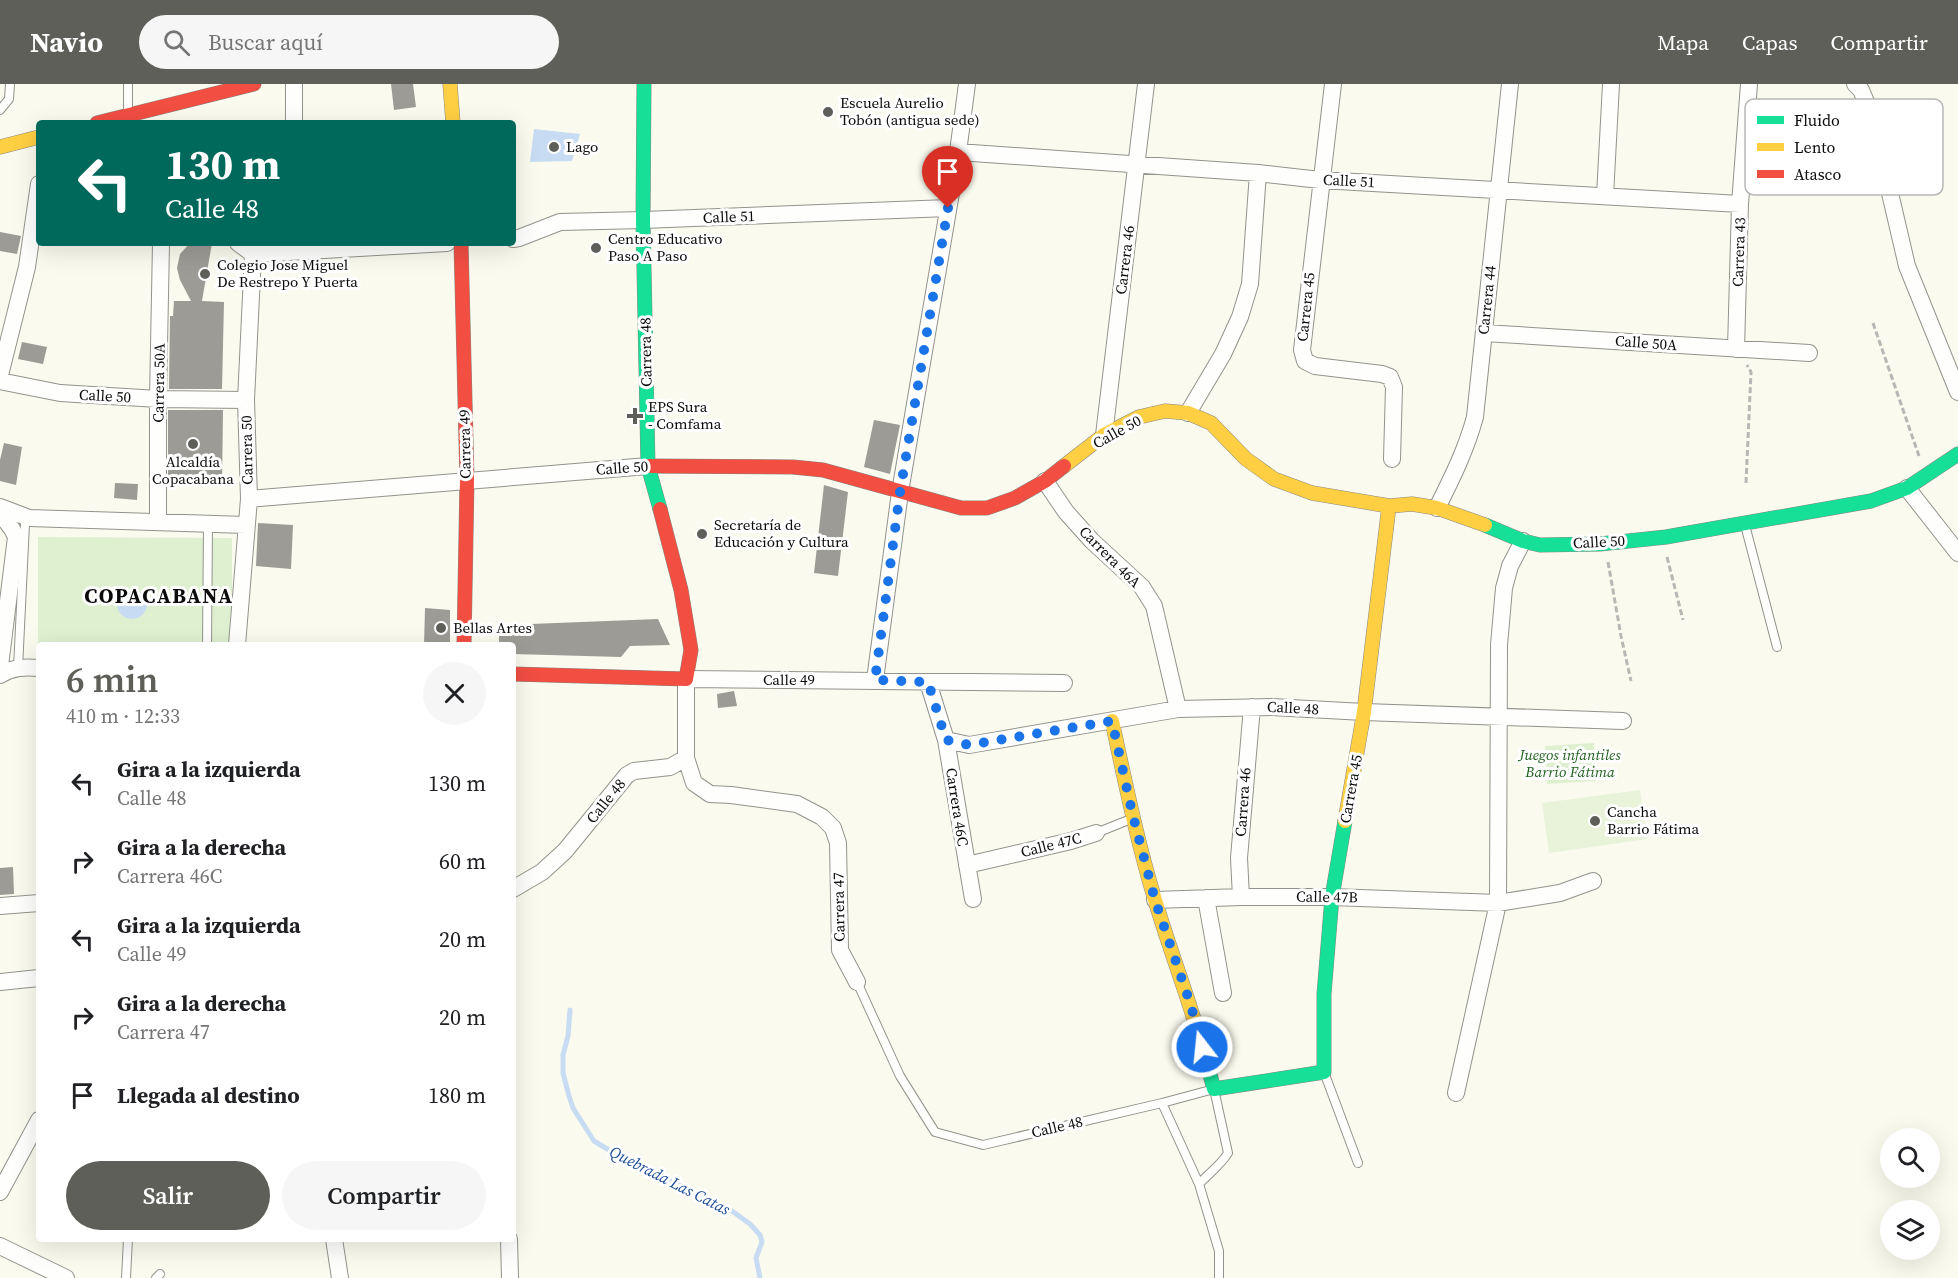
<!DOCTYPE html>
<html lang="es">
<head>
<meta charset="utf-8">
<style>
  body { margin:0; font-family:"Source Serif 4",serif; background:#f6f6f6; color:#202124; height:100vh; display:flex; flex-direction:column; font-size:22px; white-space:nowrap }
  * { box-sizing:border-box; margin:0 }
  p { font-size:20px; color:#757577 }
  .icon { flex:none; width:33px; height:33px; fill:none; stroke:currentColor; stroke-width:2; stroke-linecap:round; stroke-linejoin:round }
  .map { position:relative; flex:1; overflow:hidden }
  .side { position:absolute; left:36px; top:558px; width:480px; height:600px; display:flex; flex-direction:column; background:#fff; border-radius:6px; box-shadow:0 6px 24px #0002 }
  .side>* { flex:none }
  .hud { position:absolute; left:36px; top:36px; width:480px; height:126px; border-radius:6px; box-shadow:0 6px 24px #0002; background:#00695c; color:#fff; overflow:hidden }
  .controls { position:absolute; left:1880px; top:1044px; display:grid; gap:12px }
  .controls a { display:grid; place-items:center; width:60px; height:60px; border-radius:50%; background:#fff; box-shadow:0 6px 24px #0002; font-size:30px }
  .pin { position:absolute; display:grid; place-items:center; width:51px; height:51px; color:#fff; margin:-62px -26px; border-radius:50% 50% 50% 0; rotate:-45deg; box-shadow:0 0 6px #0007 }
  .pin .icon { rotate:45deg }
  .me { position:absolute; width:66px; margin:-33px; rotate:344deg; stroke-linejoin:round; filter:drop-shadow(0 0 4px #0008) }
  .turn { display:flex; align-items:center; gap:21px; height:126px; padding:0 30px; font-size:27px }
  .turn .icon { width:78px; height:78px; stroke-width:2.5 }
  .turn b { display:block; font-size:42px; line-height:51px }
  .round { display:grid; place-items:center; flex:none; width:63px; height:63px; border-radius:32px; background:#f6f6f6 }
  .headline { display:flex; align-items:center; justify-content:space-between; height:102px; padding:0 30px }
  h1 { font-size:36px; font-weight:600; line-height:45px; color:#5f5f5a }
  .primary-button { display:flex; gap:12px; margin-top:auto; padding:12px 30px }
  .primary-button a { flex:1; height:69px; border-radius:36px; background:#5f5f5a; color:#fff; font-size:24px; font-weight:600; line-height:69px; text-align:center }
  .primary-button a+a { background:#f6f6f6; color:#202124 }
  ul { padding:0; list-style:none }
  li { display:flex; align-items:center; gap:18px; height:78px; padding:0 30px }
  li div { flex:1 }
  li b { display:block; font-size:22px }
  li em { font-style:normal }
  header { display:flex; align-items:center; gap:36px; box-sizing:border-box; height:84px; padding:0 30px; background:#5f5f5a; color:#fff }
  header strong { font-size:28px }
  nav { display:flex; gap:33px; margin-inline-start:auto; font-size:21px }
  .search { width:420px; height:54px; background:#f6f6f6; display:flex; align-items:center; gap:15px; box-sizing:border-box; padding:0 21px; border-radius:33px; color:#757577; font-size:22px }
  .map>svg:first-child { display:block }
</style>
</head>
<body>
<header>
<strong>Navio</strong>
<div class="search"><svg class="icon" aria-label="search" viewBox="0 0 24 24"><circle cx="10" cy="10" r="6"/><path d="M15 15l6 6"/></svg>Buscar aquí</div>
<nav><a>Mapa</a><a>Capas</a><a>Compartir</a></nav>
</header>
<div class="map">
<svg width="1958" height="1194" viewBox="0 0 1958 1194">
  <rect width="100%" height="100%" fill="#fafaee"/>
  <path fill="#def0cf" d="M38 453 232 454V561H39L38 577Z
    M1594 659 1596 697 1547 700 1545 662Z"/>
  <path fill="#e8f3d9" d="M1640 706 1647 755 1549 769 1542 719Z"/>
  <path fill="#c7dcf2" d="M534 45 580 50 572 77 530 78Z
    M117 520a15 15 0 1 1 30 0a15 15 0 1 1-30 0Z"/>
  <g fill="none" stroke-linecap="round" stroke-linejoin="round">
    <path stroke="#c7dcf2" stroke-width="5" d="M570 926 568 952 563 971V989L569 1012 573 1024 594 1057 612 1068 732 1127 750 1140 760 1151 762 1158 756 1174 760 1194"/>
  </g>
  <path fill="#9c9b95" d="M391 0H413L416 23 394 26Z
    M0 148 21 152 17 170 0 167Z
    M190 159H212L202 217 224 218 222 305H169L170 232H173L174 217H191L180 196 177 184 180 170Z
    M22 258 47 263 43 280 18 275Z
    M168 326H223L222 399 168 398Z
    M874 336 900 341 890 390 864 383Z
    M4 359 22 363 16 401 0 397V376Z
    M115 399 138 400 137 416 114 414Z
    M824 401 848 408 838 492 814 489Z
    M258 439 293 441 291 485 256 482Z
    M425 524 450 526V561H424Z
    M658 535 670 561 630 562 621 573 513 570V561H499V550L531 540Z
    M734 607 737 622 718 624 717 610Z
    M13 783 14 810 0 811V784Z"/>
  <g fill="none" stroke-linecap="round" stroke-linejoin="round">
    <defs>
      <path id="lane" d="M128 0V28
        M0 26 9 15 10 0
        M1745 441 1777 563
        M207 561 208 440
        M18 584 25 440
        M1096 749 1131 735
        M857 898 900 992 935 1048 983 1061 1162 1019 1199 1100 1219 1167V1194
        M1324 988 1358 1079
        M1162 1019 1214 1005 1228 1069C1220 1082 1209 1089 1199 1100
        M126 1194 128 1155
        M156 1194 160 1190"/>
      <path id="street" d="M1333 0 1302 266 1305 277 1315 282 1382 290 1390 293 1394 303 1392 375
        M1855 0 1861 6 1872 32 1907 182 1958 308
        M294 39V0
        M958 68 1258 89 1320 96 1740 120
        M1605 112 1611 0
        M513 155 519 154 560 138 643 136 948 124
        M238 159 253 170
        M253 170 447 159
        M1484 249 1809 269
        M1736 265 1740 120 1749 0
        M0 291 27 183 39 100
        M0 297 60 309 158 315 246 316
        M1188 329 1223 270 1240 233 1250 200 1258 89
        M1104 351 1146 0
        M1045 397 1066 428 1092 457 1142 503 1154 522 1178 625
        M1907 404 1958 469
        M249 415 648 382
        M0 423 29 434 246 441
        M1437 424C1452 394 1466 366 1475 333L1510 0
        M0 429 12 445 16 453 0 582
        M158 438V315L161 159
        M237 561 249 415 246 316 253 170
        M0 591C13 583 24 583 39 584
        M875 596 900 408 958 68 967 0
        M928 598 946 656 973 815
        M946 656 969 661 1178 625 1272 623 1364 628 1623 637
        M967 781 1071 757 1096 749
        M513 805 542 788 565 767 627 691 634 687 670 683 686 674
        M1241 813 1239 774 1252 623
        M1206 814 1223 909
        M1155 816 1241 813H1332L1498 819 1560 809 1593 797
        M0 822 39 819
        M0 898 39 894
        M857 898 840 866 838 759 833 744 822 733 797 720 731 711 710 710 694 699 686 674V595L1064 599
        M1456 1009 1498 819 1499 561 1504 504 1510 482 1523 457
        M0 1108 39 1036
        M334 1155 340 1194
        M509 1155 510 1194
        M0 1162 66 1194"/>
      <path id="fast" d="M644 0 643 136 648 382 660 425
        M1485 441 1523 457 1540 461 1600 460 1666 453 1871 417 1907 404 1958 370
        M1204 969 1214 1005 1324 988V910L1332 813 1345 737"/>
      <path id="slow" d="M450 0 453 39
        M0 63 39 53
        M1064 382 1104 351 1139 333 1165 327 1188 329 1211 339 1246 375 1274 395 1312 409 1389 422 1412 420 1437 424 1485 441
        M1112 637C1125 697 1137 757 1155 816 1170 867 1190 917 1204 969
        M1345 737 1364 628 1389 422"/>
      <path id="jam" d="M97 39 254 0
        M461 159 467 396 464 561
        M648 382 793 383 823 386 961 424H987L1015 414 1045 397 1064 382
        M513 590 686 595 691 566 681 506 660 425"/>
    </defs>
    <use href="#lane" stroke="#93938d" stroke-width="10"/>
    <use href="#street" stroke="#93938d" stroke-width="18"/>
    <use href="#fast" stroke="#898984" stroke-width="15"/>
    <use href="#slow" stroke="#898984" stroke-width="15"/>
    <use href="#jam" stroke="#898984" stroke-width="15"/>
    <path stroke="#b7b7b5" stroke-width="3" stroke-dasharray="6 3" stroke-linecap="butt" d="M1873 239 1919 372
      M1746 399 1751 288 1747 281
      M1667 473 1683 536
      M1608 478 1621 552 1631 597"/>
    <use href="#lane" stroke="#fefefc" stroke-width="8"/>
    <use href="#street" stroke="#fefefc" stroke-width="16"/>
    <use href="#fast" stroke="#16e098" stroke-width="14"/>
    <use href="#slow" stroke="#ffcf43" stroke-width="14"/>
    <use href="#jam" stroke="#f24e42" stroke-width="14"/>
  </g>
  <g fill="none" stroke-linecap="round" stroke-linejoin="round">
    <path stroke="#1a73e8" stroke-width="10" stroke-dasharray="0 18" d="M948 124 900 408 875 596 928 598 946 656 969 661 1112 637 1132 728 1155 816 1191 922 1202 963"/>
  </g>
  <g fill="#5f5f5a" stroke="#fff" stroke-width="2">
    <circle cx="828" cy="28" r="6"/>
    <circle cx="554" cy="63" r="6"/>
    <circle cx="596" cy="164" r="6"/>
    <circle cx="205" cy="190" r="6"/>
    <path d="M632 323h6v6h6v6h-6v6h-6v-6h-6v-6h6z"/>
    <circle cx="193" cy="360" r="6"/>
    <circle cx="702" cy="450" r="6"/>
    <circle cx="441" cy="544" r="6"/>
    <circle cx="1595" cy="737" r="6"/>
  </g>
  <g text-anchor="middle" stroke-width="6" stroke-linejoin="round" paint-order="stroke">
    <g font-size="15" fill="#0b0b0b" stroke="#fff" text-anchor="start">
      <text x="840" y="24">Escuela Aurelio<tspan x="840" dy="17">Tobón (antigua sede)</tspan></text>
      <text x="566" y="68">Lago</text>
      <text x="608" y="160">Centro Educativo<tspan x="608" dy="17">Paso A Paso</tspan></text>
      <text x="217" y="186">Colegio Jose Miguel<tspan x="217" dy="17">De Restrepo Y Puerta</tspan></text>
      <text x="648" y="328">EPS Sura<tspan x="648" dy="17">- Comfama</tspan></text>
      <text x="193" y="383" text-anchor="middle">Alcaldía<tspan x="193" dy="17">Copacabana</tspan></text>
      <text x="714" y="446">Secretaría de<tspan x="714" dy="17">Educación y Cultura</tspan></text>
      <text x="453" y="549">Bellas Artes</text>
      <text x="1607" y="733">Cancha<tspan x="1607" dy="17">Barrio Fátima</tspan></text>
    </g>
    <g font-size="15" fill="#0b0b0b" stroke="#fff">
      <text transform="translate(1349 97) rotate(3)" y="5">Calle 51</text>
      <text transform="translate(729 133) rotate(-2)" y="5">Calle 51</text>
      <text transform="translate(1739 168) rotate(-88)" y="5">Carrera 43</text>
      <text transform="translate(1125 176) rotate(-83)" y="5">Carrera 46</text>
      <text transform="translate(1487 216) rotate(-84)" y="5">Carrera 44</text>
      <text transform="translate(1306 223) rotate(-84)" y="5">Carrera 45</text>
      <text transform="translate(1646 259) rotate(4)" y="5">Calle 50A</text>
      <text transform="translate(646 268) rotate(-91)" y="5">Carrera 48</text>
      <text transform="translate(159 299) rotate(-89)" y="5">Carrera 50A</text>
      <text transform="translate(105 312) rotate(3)" y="5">Calle 50</text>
      <text transform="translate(1117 348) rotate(-29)" y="5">Calle 50</text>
      <text transform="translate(465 360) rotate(-91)" y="5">Carrera 49</text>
      <text transform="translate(247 366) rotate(-91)" y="5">Carrera 50</text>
      <text transform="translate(622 384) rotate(-4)" y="5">Calle 50</text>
      <text transform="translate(1599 458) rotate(-3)" y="5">Calle 50</text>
      <text transform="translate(1110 473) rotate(45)" y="5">Carrera 46A</text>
      <text x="789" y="601">Calle 49</text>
      <text transform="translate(1293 624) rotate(3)" y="5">Calle 48</text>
      <text transform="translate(1351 705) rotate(-80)" y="5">Carrera 45</text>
      <text transform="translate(606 717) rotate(-51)" y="5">Calle 48</text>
      <text transform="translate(1243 718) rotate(-86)" y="5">Carrera 46</text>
      <text transform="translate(957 723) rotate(81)" y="5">Carrera 46C</text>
      <text transform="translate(1051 761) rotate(-14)" y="5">Calle 47C</text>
      <text transform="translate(1327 813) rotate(1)" y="5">Calle 47B</text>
      <text transform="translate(839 823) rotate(-91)" y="5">Carrera 47</text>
      <text transform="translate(1057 1043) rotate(-13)" y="5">Calle 48</text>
    </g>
    <g font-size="15" font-style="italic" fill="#21601f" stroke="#fff">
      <text x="1570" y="676">Juegos infantiles<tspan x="1570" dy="17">Barrio Fátima</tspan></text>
    </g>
    <g font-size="16" font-style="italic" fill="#1a4b98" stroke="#fff">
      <text transform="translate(670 1096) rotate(27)" y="6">Quebrada Las Catas</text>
    </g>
    <g font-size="21" font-weight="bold" letter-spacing="1.5" fill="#0b0b0b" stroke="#fff">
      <text x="159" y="519">COPACABANA</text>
    </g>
  </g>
  <rect x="1745" y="15" width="198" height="96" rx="9" fill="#fff" stroke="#b6b6b6" stroke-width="1.5"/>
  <rect x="1757" y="32" width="27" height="8" fill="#16e098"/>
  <rect x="1757" y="59" width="27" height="8" fill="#ffcf43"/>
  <rect x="1757" y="86" width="27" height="8" fill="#f24e42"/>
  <g font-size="16" fill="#0b0b0b">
    <text x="1794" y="42">Fluido</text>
    <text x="1794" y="69">Lento</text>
    <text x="1794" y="96">Atasco</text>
  </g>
</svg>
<div class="controls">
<a><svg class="icon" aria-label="search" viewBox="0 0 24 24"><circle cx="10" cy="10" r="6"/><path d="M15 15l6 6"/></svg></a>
<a><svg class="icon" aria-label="layers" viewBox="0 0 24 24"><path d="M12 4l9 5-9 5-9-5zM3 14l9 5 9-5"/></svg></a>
</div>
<div class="pin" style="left:948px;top:124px;background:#d93025"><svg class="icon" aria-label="arrive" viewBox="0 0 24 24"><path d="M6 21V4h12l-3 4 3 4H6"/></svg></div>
<svg class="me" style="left:1202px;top:963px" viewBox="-20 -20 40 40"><circle r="17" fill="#1a73e8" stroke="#fff" stroke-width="3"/><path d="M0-11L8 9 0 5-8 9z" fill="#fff"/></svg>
<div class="hud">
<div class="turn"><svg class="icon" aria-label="left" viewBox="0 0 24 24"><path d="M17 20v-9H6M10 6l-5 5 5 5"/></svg><div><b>130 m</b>Calle 48</div></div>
</div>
<section class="side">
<div class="headline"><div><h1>6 min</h1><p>410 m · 12:33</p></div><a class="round"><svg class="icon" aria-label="close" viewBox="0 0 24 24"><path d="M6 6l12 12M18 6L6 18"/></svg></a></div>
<ul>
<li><svg class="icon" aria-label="left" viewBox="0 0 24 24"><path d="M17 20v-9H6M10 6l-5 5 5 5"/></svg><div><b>Gira a la izquierda</b><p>Calle 48</p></div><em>130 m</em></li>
<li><svg class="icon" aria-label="right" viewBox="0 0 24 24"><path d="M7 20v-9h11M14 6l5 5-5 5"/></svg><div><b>Gira a la derecha</b><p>Carrera 46C</p></div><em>60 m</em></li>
<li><svg class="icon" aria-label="left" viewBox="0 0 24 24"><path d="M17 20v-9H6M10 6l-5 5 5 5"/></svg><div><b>Gira a la izquierda</b><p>Calle 49</p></div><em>20 m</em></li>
<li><svg class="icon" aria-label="right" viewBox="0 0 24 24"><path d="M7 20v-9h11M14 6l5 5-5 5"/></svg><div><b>Gira a la derecha</b><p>Carrera 47</p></div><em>20 m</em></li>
<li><svg class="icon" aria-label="arrive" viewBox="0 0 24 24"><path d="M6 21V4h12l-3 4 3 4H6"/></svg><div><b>Llegada al destino</b></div><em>180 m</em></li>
</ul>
<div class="primary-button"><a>Salir</a><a>Compartir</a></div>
</section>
</div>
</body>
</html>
